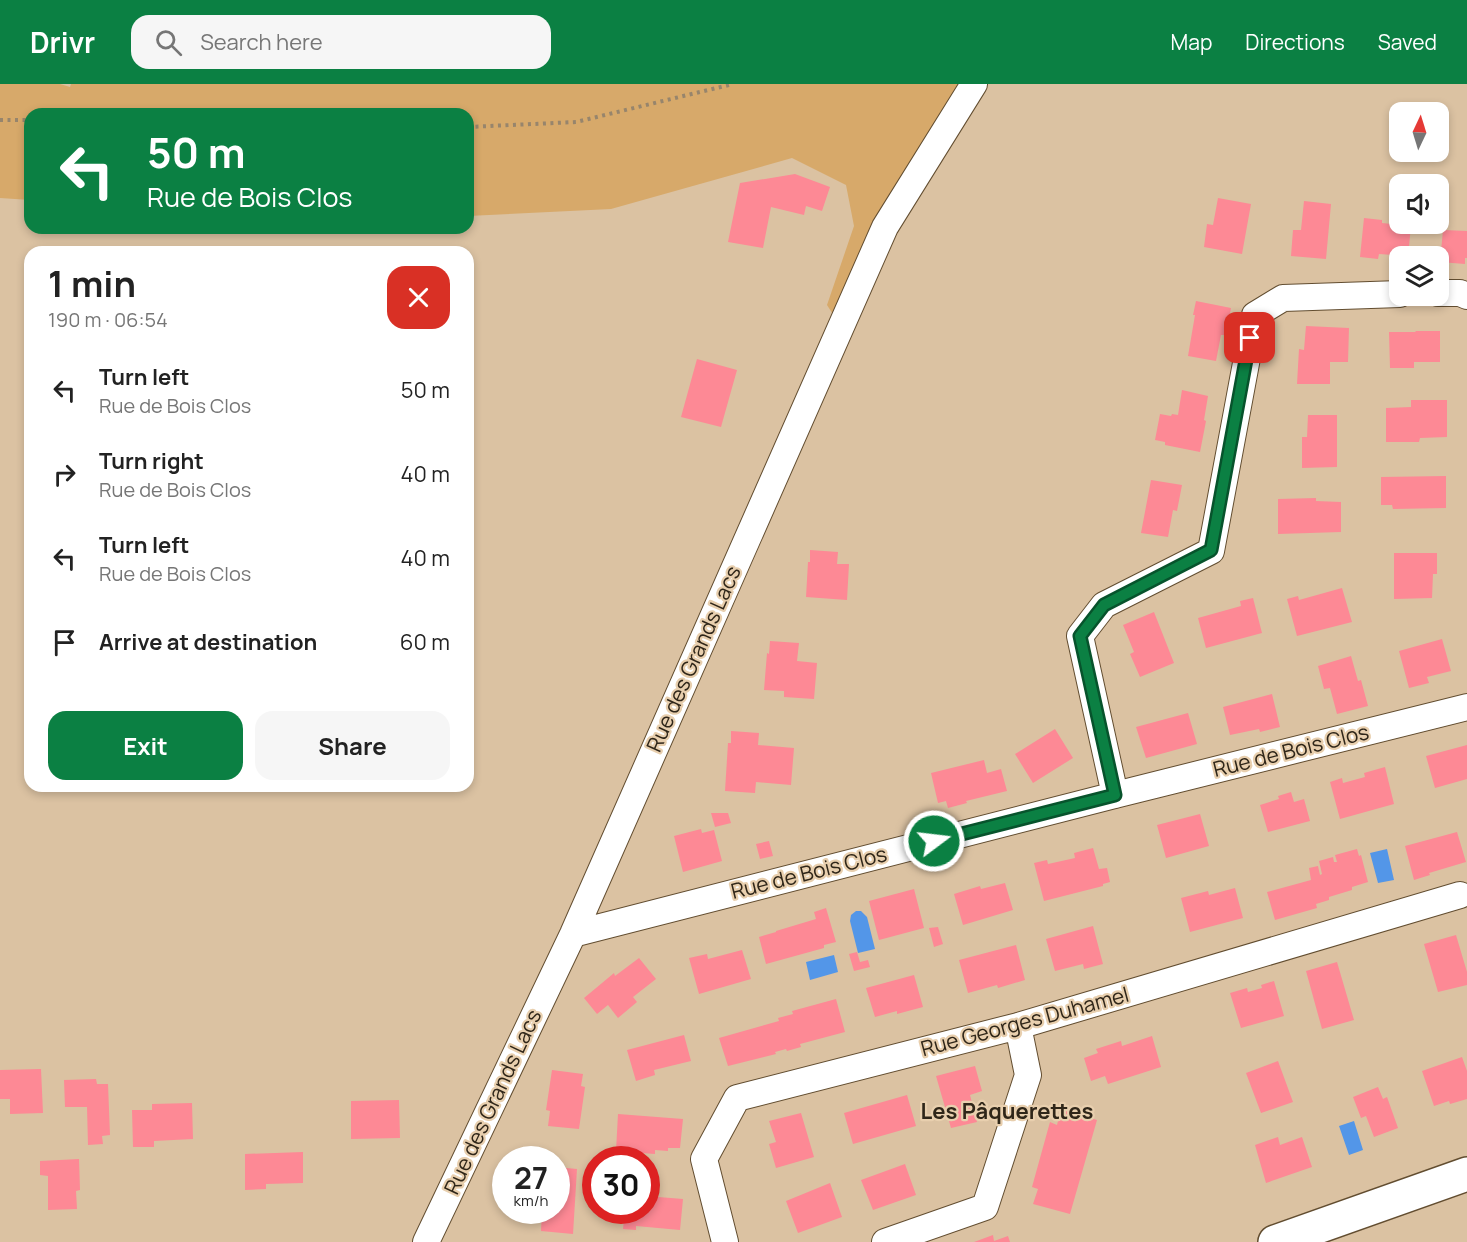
<!DOCTYPE html>
<html lang="en">
<head>
<meta charset="utf-8">
<style>
  body { margin:0; font-family:Manrope,sans-serif; background:#f6f6f6; color:#222; height:100vh; display:flex; flex-direction:column; font-size:22px; white-space:nowrap }
  * { box-sizing:border-box; margin:0 }
  p { font-size:20px; color:#767676 }
  .icon { flex:none; width:33px; height:33px; fill:none; stroke:currentColor; stroke-width:2; stroke-linecap:round; stroke-linejoin:round }
  .map { position:relative; flex:1; overflow:hidden }
  .sheet { position:absolute; left:24px; top:162px; width:450px; height:546px; display:flex; flex-direction:column; background:#fff; border-radius:18px; box-shadow:0 3px 9px #0003 }
  .sheet>* { flex:none }
  .hud { position:absolute; left:24px; top:24px; width:450px; height:126px; border-radius:18px; box-shadow:0 3px 9px #0003; background:#0b8043; color:#fff; overflow:hidden }
  .needle { width:39px; rotate:4deg }
  .fabs { position:absolute; left:1389px; top:18px; display:grid; gap:12px }
  .fabs a { display:grid; place-items:center; width:60px; height:60px; border-radius:12px; background:#fff; box-shadow:0 3px 9px #0003; font-size:30px }
  .speed { position:absolute; left:492px; top:1062px; display:flex; gap:12px; font-size:30px; font-weight:700; text-align:center }
  .speed>* { display:grid; place-content:center; width:78px; height:78px; border-radius:50%; background:#fff; box-shadow:0 3px 9px #0003; line-height:1 }
  .speed small { font-size:15px; font-weight:400 }
  .speed .limit { border:9px solid #d22; background:#fff; color:#111 }
  .pin { position:absolute; display:grid; place-items:center; width:51px; height:51px; color:#fff; margin:-26px; border-radius:12px; box-shadow:0 3px 9px #0006 }
  .me { position:absolute; width:66px; margin:-33px; rotate:75deg; stroke-linejoin:round; filter:drop-shadow(0 0 4px #0008) }
  .turn { display:flex; align-items:center; gap:21px; height:126px; padding:0 24px; font-size:27px }
  .turn .icon { width:78px; height:78px; stroke-width:2.5 }
  .turn b { display:block; font-size:42px; line-height:51px }
  .round { display:grid; place-items:center; flex:none; width:63px; height:63px; border-radius:18px; background:#f6f6f6 }
  .summary { display:flex; align-items:center; justify-content:space-between; height:102px; padding:0 24px }
  h1 { font-size:36px; font-weight:700; line-height:45px }
  .button { display:flex; gap:12px; margin-top:auto; padding:12px 24px }
  .button a { flex:1; height:69px; border-radius:18px; background:#0b8043; color:#fff; font-size:24px; font-weight:700; line-height:69px; text-align:center }
  .button a+a { background:#f6f6f6; color:#222 }
  ul { padding:0; list-style:none }
  li { display:flex; align-items:center; gap:18px; height:84px; padding:0 24px }
  li div { flex:1 }
  li b { display:block; font-size:22px }
  li em { font-style:normal }
  header { display:flex; align-items:center; gap:36px; box-sizing:border-box; height:84px; padding:0 30px; background:#0b8043; color:#fff }
  header strong { font-size:28px }
  nav { display:flex; gap:33px; margin-inline-start:auto; font-size:21px }
  .search { width:420px; height:54px; background:#f6f6f6; display:flex; align-items:center; gap:15px; box-sizing:border-box; padding:0 21px; border-radius:18px; color:#767676; font-size:22px }
  .map>svg:first-child { display:block }
</style>
</head>
<body>
<header>
<strong>Drivr</strong>
<div class="search"><svg class="icon" aria-label="search" viewBox="0 0 24 24"><circle cx="10" cy="10" r="6"/><path d="M15 15l6 6"/></svg>Search here</div>
<nav><a>Map</a><a>Directions</a><a>Saved</a></nav>
</header>
<div class="map">
<svg width="1467" height="1158" viewBox="0 0 1467 1158">
  <rect width="100%" height="100%" fill="#dbc2a2"/>
  <path fill="#d7a96a" d="M0 0H60L70 3 71 0H961L836 235 827 221 854 142 846 101 792 74 611 125 468 132V30H30V116L0 114Z"/>
  <path fill="#5396e8" d="M1387 765 1394 796 1378 799 1370 769Z
    M856 827H861L867 833 875 865 858 869 850 837 851 831Z
    M834 871 838 888 810 896 806 878Z
    M1354 1037 1363 1066 1349 1071 1339 1042Z"/>
  <path fill="#fd8995" d="M795 90 830 103 822 127 806 122 804 131 771 123 763 164 728 158 740 99Z
    M1218 114 1251 120 1242 170 1204 163 1207 140 1213 141Z
    M1304 117 1331 120 1326 175 1291 172 1293 146H1301Z
    M1364 134 1382 136V139L1411 142 1408 172 1379 170 1378 175 1360 173Z
    M1443 146 1467 147V174H1465V180L1440 178Z
    M1196 217 1231 224 1226 251H1221L1216 277 1188 272 1195 231H1193Z
    M1306 242 1349 244 1348 278H1330V300H1297L1299 265 1304 266Z
    M1415 247H1440V278H1414V284H1390L1389 248H1416Z
    M697 275 737 286 721 343 681 333Z
    M1182 306 1208 312 1204 336 1206 337 1200 368 1165 361V358L1155 356 1160 330 1171 332 1172 330 1178 331Z
    M1411 316H1447V353L1420 354 1419 358H1386V324L1411 323Z
    M1308 331H1337V383L1302 384V353H1307Z
    M1446 392V424L1393 425 1392 421H1381V393Z
    M1151 396 1182 401 1177 427 1173 426 1168 453 1141 449Z
    M1316 414V417L1341 418V448L1278 450V415Z
    M810 466 838 468 837 480H849L847 516 806 513 808 478H810Z
    M1394 469H1437V490H1433L1432 514 1394 515Z
    M1342 504 1352 538 1297 552 1287 515 1298 512 1299 516Z
    M1253 514 1262 549 1206 564 1198 534 1241 522 1240 517Z
    M1154 528 1174 579 1140 593 1130 570 1134 568 1123 541Z
    M1442 555 1451 587 1427 593 1429 599 1409 604 1399 567Z
    M770 557 799 559 797 577 817 579 814 615 784 613V607L764 606 767 569 769 570Z
    M1351 572 1358 597 1361 596 1368 622 1337 630 1330 604 1324 605 1318 582Z
    M1272 610 1280 643 1260 648 1259 645 1230 651 1223 623Z
    M1188 629 1197 660 1146 674 1136 643Z
    M1055 645 1073 674 1033 699 1015 670Z
    M731 647 759 649 758 661 794 664 791 701 756 698 755 709 725 707 728 659H731Z
    M1467 661V695L1435 704 1426 672Z
    M984 676 987 689 1001 685 1007 707 966 717 967 719 948 724 946 717 938 719 931 689Z
    M1385 683 1394 720 1340 735 1330 698 1342 694 1343 699 1365 693 1364 689Z
    M1291 708 1294 718 1304 715 1310 737 1268 748 1260 721 1279 715 1278 712Z
    M711 729H728L731 739 715 743Z
    M1200 730 1209 762 1166 774 1157 741Z
    M701 745 702 749 714 746 722 777 683 788 674 752Z
    M1457 748 1466 778 1429 789 1430 791 1414 796 1405 762Z
    M769 757 773 772 760 775 756 760Z
    M1093 764 1099 785 1107 784 1110 798 1103 800V802L1044 817 1034 779 1047 776 1048 780 1075 774 1074 769Z
    M1357 765 1359 772 1361 771 1368 798 1352 803V806L1329 813V816L1316 820 1317 824 1275 836 1267 808 1311 796 1309 784 1318 782 1320 791 1322 790 1319 777 1333 773 1334 778H1337L1335 771Z
    M1005 799 1013 826 963 841 954 810 980 802 981 805Z
    M1235 804 1243 834 1190 848 1181 814 1208 807 1209 811Z
    M914 805 924 844 879 856 869 817Z
    M826 824 836 858 824 861V864L766 880 759 853 776 848V847L816 835 814 828Z
    M1093 842 1103 880 1084 885 1083 880 1055 887 1046 855Z
    M938 843 943 860 934 863 929 844Z
    M1456 851 1467 888V901L1438 908 1424 860Z
    M1016 861 1025 896 998 904 997 901 968 909 959 876Z
    M742 866 751 895 699 910 689 874 707 870 708 875Z
    M857 868 860 878 868 876 870 883 854 887 849 870Z
    M639 874 656 895 633 913 637 918 618 934 608 921 597 930 584 914 614 889 615 892Z
    M1337 878 1354 936 1322 945 1306 887Z
    M914 891 923 923 897 930V927L875 933 866 904Z
    M1274 897 1284 932 1241 944 1230 909 1247 904 1248 908 1262 904 1261 901Z
    M836 915 845 948 800 960 801 963 787 967 786 965 775 968 776 970 728 982 719 954 779 937 778 934 793 930 792 927Z
    M684 951 691 977 654 986 655 991 636 997 627 966Z
    M1152 952 1161 983 1108 1000 1105 992 1091 997 1084 974 1098 969 1096 965 1121 957 1122 962Z
    M1462 973 1467 987V1015L1450 1020 1449 1017 1434 1022 1422 987Z
    M1278 977 1293 1018 1261 1029 1246 989Z
    M975 982 982 1007 970 1011 977 1038 951 1044 936 992Z
    M41 985 43 1029 10 1030V1015H0V986Z
    M552 986 583 990 581 1002 585 1003 579 1045 548 1042 550 1027 546 1026Z
    M96 995 97 1000H108L110 1051 102 1052 103 1060 88 1061 87 1023H65L64 996Z
    M1378 1003 1383 1015 1387 1013 1398 1044 1374 1053 1366 1032 1361 1034 1353 1013Z
    M907 1011 916 1042 853 1060 844 1029Z
    M399 1016 400 1054 351 1055V1017Z
    M192 1019 193 1055 154 1057V1063H133L132 1026H152V1020Z
    M1061 1025 1097 1036 1070 1130 1033 1120 1038 1105 1032 1103 1050 1038 1057 1041Z
    M801 1029 814 1073 776 1084 769 1060 776 1058 769 1037Z
    M618 1030 683 1035 680 1064H668V1067L655 1066V1070L616 1067Z
    M1278 1053 1280 1061 1302 1053 1312 1083 1266 1099 1255 1061Z
    M303 1068V1099L266 1100V1105L245 1106V1070Z
    M79 1075 80 1106 76 1107 77 1125 48 1126V1092L40 1091V1077Z
    M905 1080 916 1111 873 1126 861 1096Z
    M556 1083 577 1085 573 1150 541 1147 542 1126H556Z
    M830 1099 842 1133 798 1149 786 1117Z
    M646 1112 683 1115 680 1146 636 1142V1146L623 1145 625 1126H646Z
    M993 1151 994 1157 1008 1152 1010 1158H974Z"/>
  <g fill="none" stroke-linecap="round" stroke-linejoin="round">
    <defs>
      <path id="street" d="M1438 209H1460L1467 212
        M1115 711 1080 552 1104 521 1211 467 1255 231 1283 214 1400 210
        M573 850 1115 711 1467 623
        M426 1158 573 850 885 143 974 0
        M725 1158 704 1075 737 1014 1018 942 1460 811
        M885 1158 985 1123 1028 991 1018 942"/>
      <path id="secondary" d="M1275 1158 1467 1090"/>
    </defs>
    <use href="#street" stroke="#624d30" stroke-width="28"/>
    <use href="#secondary" stroke="#624d30" stroke-width="36"/>
    <path stroke="#97856c" stroke-width="4" stroke-dasharray="3 4.5" stroke-linecap="butt" d="M0 36H30
      M468 43 576 38 733 0"/>
    <use href="#street" stroke="#fff" stroke-width="26"/>
    <use href="#secondary" stroke="#fff" stroke-width="33"/>
  </g>
  <g fill="none" stroke-linecap="round" stroke-linejoin="round">
    <defs>
      <path id="route" d="M934 757 1115 711 1080 552 1104 521 1211 466 1250 254"/>
    </defs>
    <use href="#route" stroke="#07532c" stroke-width="15"/>
    <use href="#route" stroke="#0b8043" stroke-width="10"/>
  </g>
  <g text-anchor="middle" stroke-width="4.5" stroke-linejoin="round" paint-order="stroke">
    <g font-size="21" fill="#2f2619" stroke="#e8cfae">
      <text transform="translate(694 575) rotate(-66)" y="7">Rue des Grands Lacs</text>
      <text transform="translate(1291 667) rotate(-14)" y="7">Rue de Bois Clos</text>
      <text transform="translate(809 789) rotate(-14)" y="7">Rue de Bois Clos</text>
      <text transform="translate(1025 938) rotate(-15)" y="7">Rue Georges Duhamel</text>
      <text transform="translate(493 1018) rotate(-65)" y="7">Rue des Grands Lacs</text>
    </g>
    <g font-size="22" font-weight="bold" fill="#2f2619" stroke="#e8cfae">
      <text x="1007" y="1035">Les Pâquerettes</text>
    </g>
  </g>
</svg>
<div class="fabs">
<a><svg class="needle" viewBox="-14 -14 28 28"><path d="M0-13l5 13h-10z" fill="#e53935"/><path d="M0 13l5-13h-10z" fill="#767676"/></svg></a>
<a><svg class="icon" aria-label="sound" viewBox="0 0 24 24"><path d="M4 9h4l5-4v14l-5-4H4zM17 9q2 3 0 6"/></svg></a>
<a><svg class="icon" aria-label="layers" viewBox="0 0 24 24"><path d="M12 4l9 5-9 5-9-5zM3 14l9 5 9-5"/></svg></a>
</div>
<div class="speed"><div>27<small>km/h</small></div><div class="limit">30</div></div>
<div class="pin" style="left:1250px;top:254px;background:#d93025"><svg class="icon" aria-label="arrive" viewBox="0 0 24 24"><path d="M6 21V4h12l-3 4 3 4H6"/></svg></div>
<svg class="me" style="left:934px;top:757px" viewBox="-20 -20 40 40"><circle r="17" fill="#0b8043" stroke="#fff" stroke-width="3"/><path d="M0-11L8 9 0 5-8 9z" fill="#fff"/></svg>
<div class="hud">
<div class="turn"><svg class="icon" aria-label="left" viewBox="0 0 24 24"><path d="M17 20v-9H6M10 6l-5 5 5 5"/></svg><div><b>50 m</b>Rue de Bois Clos</div></div>
</div>
<section class="sheet">
<div class="summary"><div><h1>1 min</h1><p>190 m · 06:54</p></div><a class="round" style="background:#d93025;color:#fff"><svg class="icon" aria-label="close" viewBox="0 0 24 24"><path d="M6 6l12 12M18 6L6 18"/></svg></a></div>
<ul>
<li><svg class="icon" aria-label="left" viewBox="0 0 24 24"><path d="M17 20v-9H6M10 6l-5 5 5 5"/></svg><div><b>Turn left</b><p>Rue de Bois Clos</p></div><em>50 m</em></li>
<li><svg class="icon" aria-label="right" viewBox="0 0 24 24"><path d="M7 20v-9h11M14 6l5 5-5 5"/></svg><div><b>Turn right</b><p>Rue de Bois Clos</p></div><em>40 m</em></li>
<li><svg class="icon" aria-label="left" viewBox="0 0 24 24"><path d="M17 20v-9H6M10 6l-5 5 5 5"/></svg><div><b>Turn left</b><p>Rue de Bois Clos</p></div><em>40 m</em></li>
<li><svg class="icon" aria-label="arrive" viewBox="0 0 24 24"><path d="M6 21V4h12l-3 4 3 4H6"/></svg><div><b>Arrive at destination</b></div><em>60 m</em></li>
</ul>
<div class="button"><a>Exit</a><a>Share</a></div>
</section>
</div>
</body>
</html>
